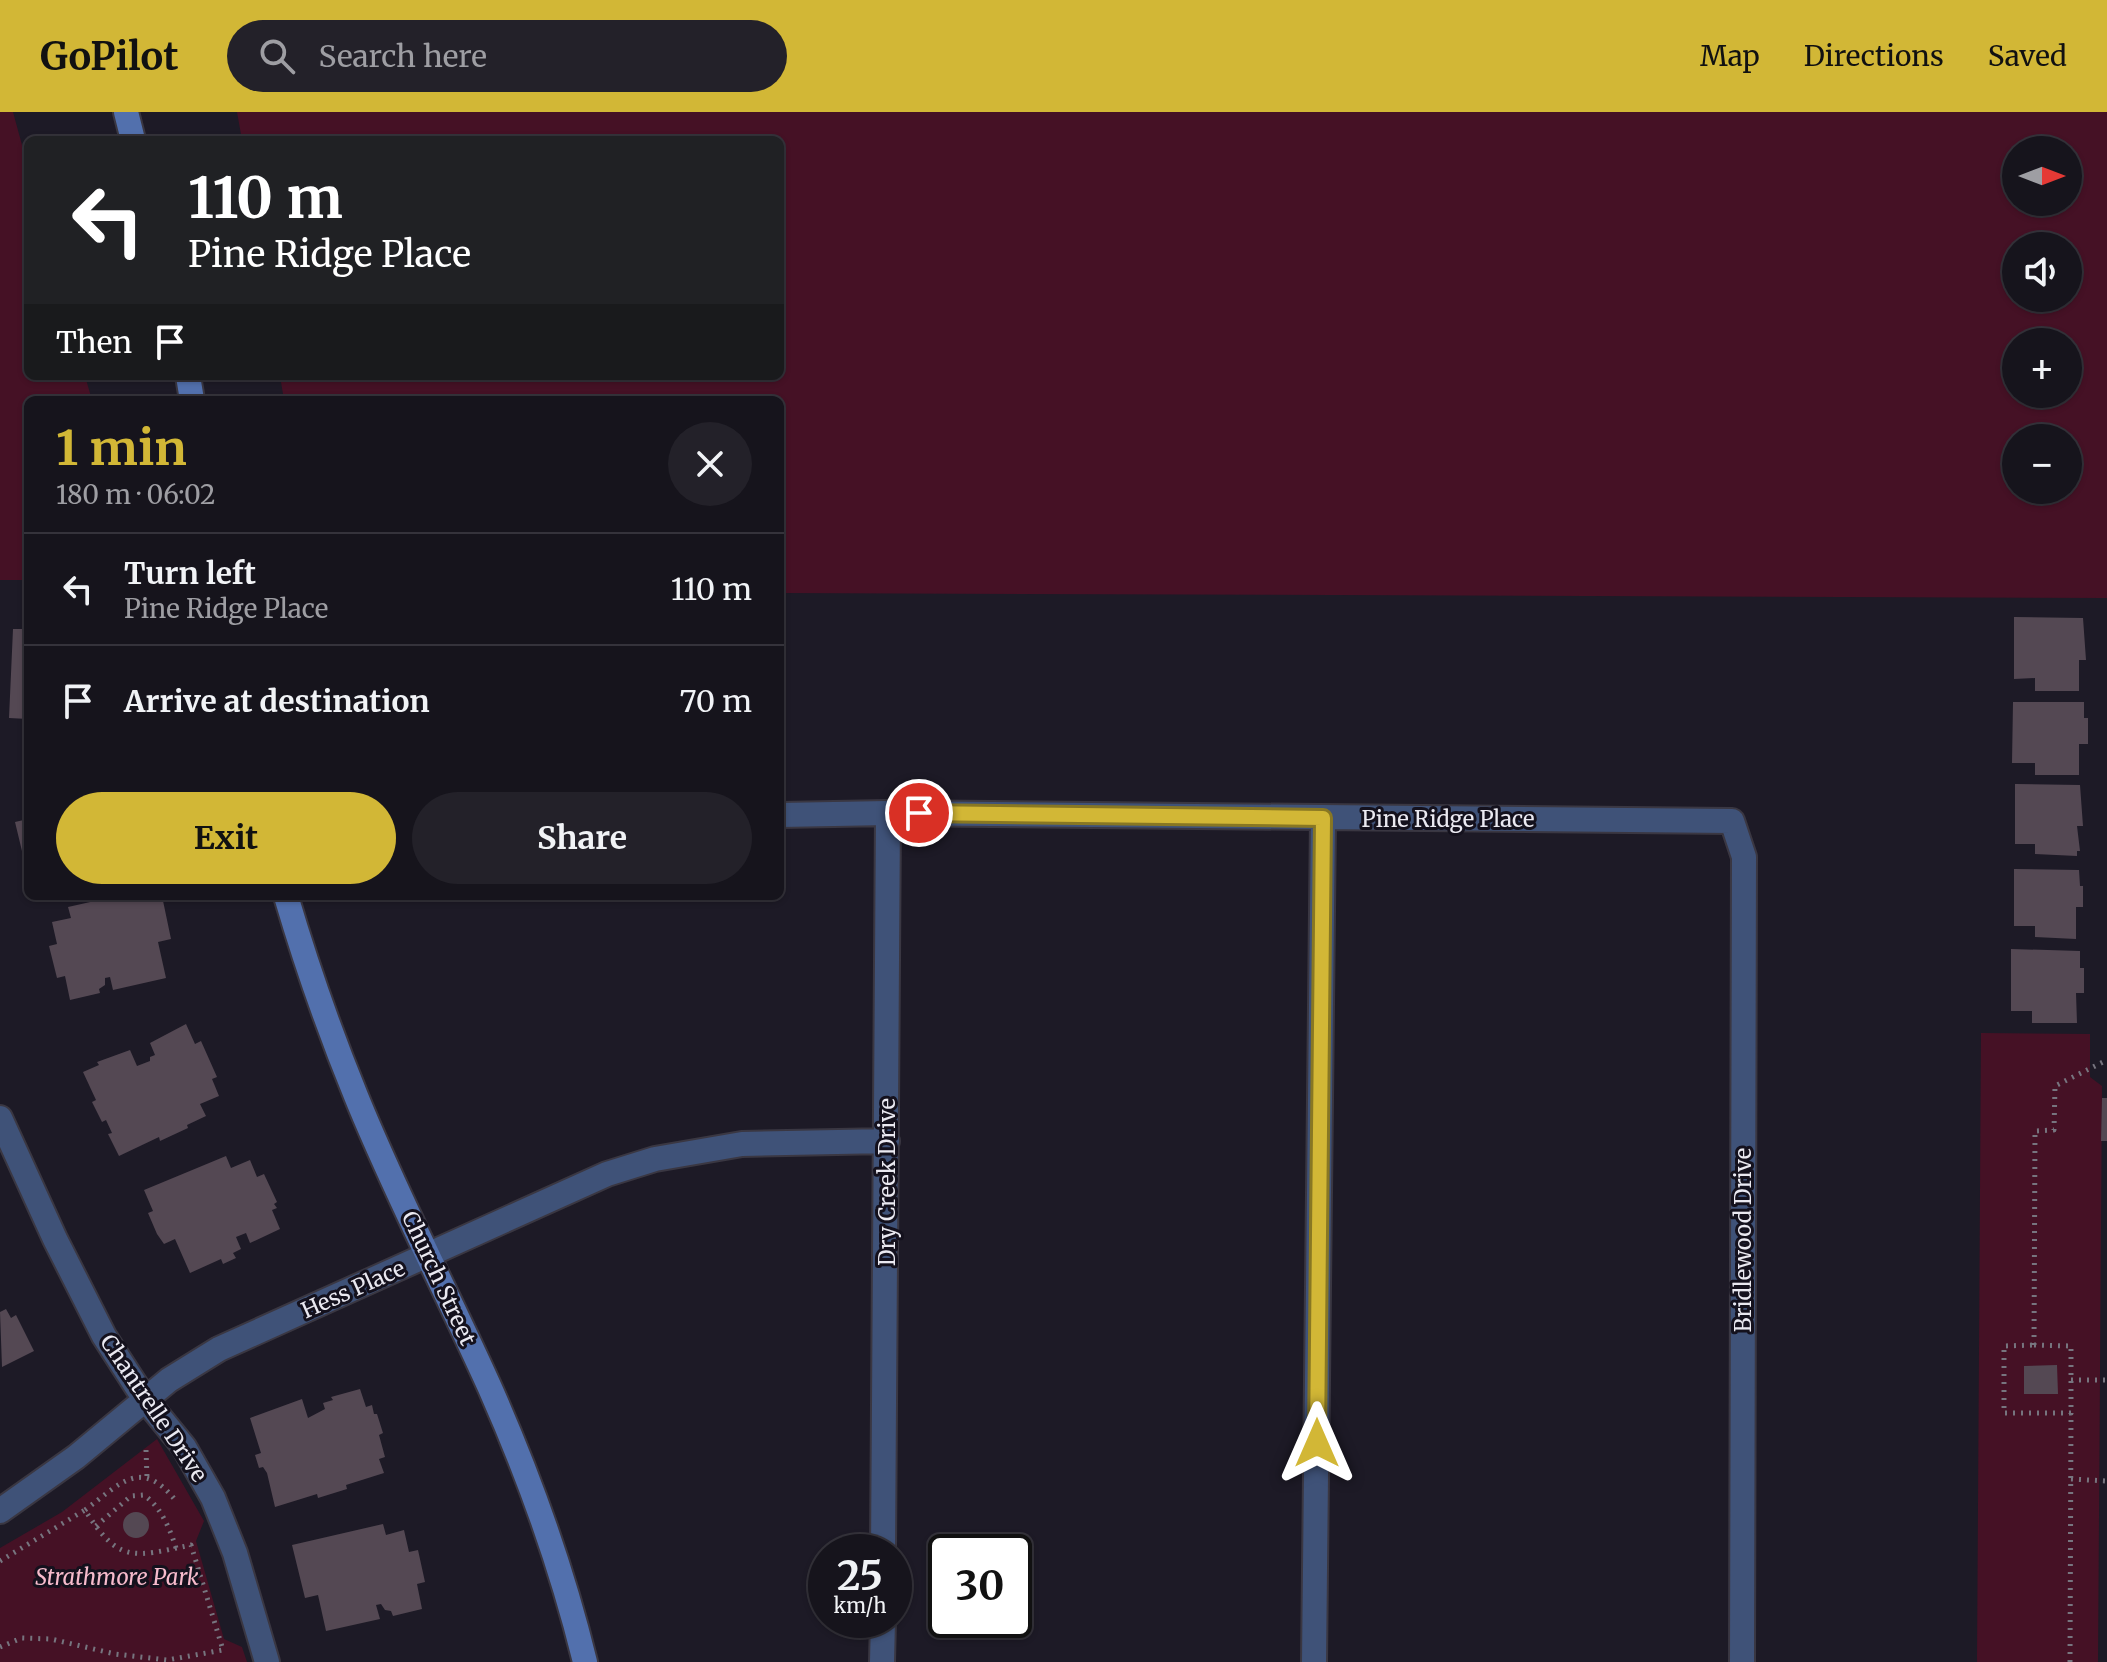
<!DOCTYPE html>
<html lang="en">
<head>
<meta charset="utf-8">
<style>
  body { margin:0; font-family:Merriweather,serif; background:#232129; color:#f1f3f6; height:100vh; display:flex; flex-direction:column; font-size:30px; white-space:nowrap }
  * { box-sizing:border-box; margin:0 }
  p { font-size:26px; color:#9e9ea3 }
  .icon { flex:none; width:44px; height:44px; fill:none; stroke:currentColor; stroke-width:2; stroke-linecap:round; stroke-linejoin:round }
  .map { position:relative; flex:1; overflow:hidden }
  .side { position:absolute; left:24px; top:284px; width:760px; height:504px; display:flex; flex-direction:column; background:#16141c; border-radius:12px; box-shadow:0 2px 6px #0004,0 0 0 2px #35333b }
  .side>* { flex:none }
  .guide { position:absolute; left:24px; top:24px; width:760px; height:244px; border-radius:12px; box-shadow:0 2px 6px #0004,0 0 0 2px #35333b; background:#202124; color:#fff; overflow:hidden }
  .needle { width:52px; rotate:90deg }
  .tools { position:absolute; left:2002px; top:24px; display:grid; gap:16px }
  .tools a { display:grid; place-items:center; width:80px; height:80px; border-radius:50%; background:#16141c; box-shadow:0 2px 6px #0004,0 0 0 2px #35333b; font-size:40px }
  .speed { position:absolute; left:808px; top:1422px; display:flex; gap:16px; font-size:40px; font-weight:700; text-align:center }
  .speed>* { display:grid; place-content:center; width:104px; height:104px; border-radius:50%; background:#16141c; box-shadow:0 2px 6px #0004,0 0 0 2px #35333b; line-height:1 }
  .speed small { font-size:20px; font-weight:400 }
  .speed .limit { border:4px solid #111; border-radius:12px; background:#fff; color:#111 }
  .pin { position:absolute; display:grid; place-items:center; width:68px; height:68px; color:#fff; margin:-34px; border:4px solid #fff; border-radius:50%; box-shadow:0 2px 8px #0007 }
  .me { position:absolute; width:88px; margin:-44px; rotate:0deg; stroke-linejoin:round; filter:drop-shadow(0 0 6px #0008) }
  .turn { display:flex; align-items:center; gap:28px; height:168px; padding:0 32px; font-size:36px }
  .turn .icon { width:104px; height:104px; stroke-width:2.5 }
  .turn b { display:block; font-size:56px; line-height:68px }
  .then { display:flex; align-items:center; height:76px; padding:0 32px; background:#0003; gap:16px; font-size:30px }
  .round { display:grid; place-items:center; flex:none; width:84px; height:84px; border-radius:42px; background:#232129 }
  .summary { display:flex; align-items:center; justify-content:space-between; height:136px; padding:0 32px }
  h1 { font-size:48px; font-weight:700; line-height:60px; color:#d2b736 }
  .primary-button { display:flex; gap:16px; margin-top:auto; padding:16px 32px }
  .primary-button a { flex:1; height:92px; border-radius:48px; background:#d2b736; color:#111; font-size:32px; font-weight:700; line-height:92px; text-align:center }
  .primary-button a+a { background:#232129; color:#f1f3f6 }
  ul { padding:0; list-style:none }
  li { display:flex; align-items:center; gap:24px; height:112px; padding:0 32px; border-top:2px solid #35333b }
  li div { flex:1 }
  li b { display:block; font-size:30px }
  li em { font-style:normal }
  header { display:flex; align-items:center; gap:48px; box-sizing:border-box; height:112px; padding:0 40px; background:#d2b736; color:#111 }
  header strong { font-size:38px }
  nav { display:flex; gap:44px; margin-inline-start:auto; font-size:28px }
  .search { width:560px; height:72px; background:#232129; display:flex; align-items:center; gap:20px; box-sizing:border-box; padding:0 28px; border-radius:44px; color:#9e9ea3; font-size:30px }
  .map>svg:first-child { display:block }
</style>
</head>
<body>
<header>
<strong>GoPilot</strong>
<div class="search"><svg class="icon" aria-label="search" viewBox="0 0 24 24"><circle cx="10" cy="10" r="6"/><path d="M15 15l6 6"/></svg>Search here</div>
<nav><a>Map</a><a>Directions</a><a>Saved</a></nav>
</header>
<div class="map">
<svg width="2107" height="1550" viewBox="0 0 2107 1550">
  <rect width="100%" height="100%" fill="#1d1a26"/>
  <path fill="#451125" fill-rule="evenodd" d="M0 0H13L28 55V264H85L92 288H28V468H0Z
    M237 0H2107V486L780 481V288H284L280 264H780V28H242ZM2016 38H2068V90H2016ZM2016 134H2068V186H2016ZM2016 230H2068V282H2016ZM2016 326H2068V378H2016Z
    M1981 921 2090 922V965L2102 974 2098 1550H1977Z
    M157 1327 204 1409 196 1429 224 1527 242 1535 247 1550H0V1436L62 1400Z"/>
  <path fill="#544853" d="M2014 505 2083 506 2086 548H2079V579H2035V566L2014 567Z
    M13 517H28V607L9 606Z
    M2013 590H2084V606H2088V632H2079V663H2035V651H2012Z
    M2015 672 2080 673 2083 714H2077L2080 739H2077V744L2035 742V732H2015Z
    M28 707V760H27L15 710Z
    M2014 757 2079 758 2080 774H2083V795H2076V827L2035 825V814H2014Z
    M117 784H162L171 827 158 830 166 866 113 878 110 865 105 866V873L99 877 100 881 70 888 65 864 57 866 49 834 57 832 52 810 71 806 68 795Z
    M2011 837 2080 839V856H2084V881H2076L2077 911H2032V899H2011Z
    M186 912 195 932 201 929 217 965 212 967 219 984 200 992 206 1004 187 1013 188 1016 160 1029 159 1025 119 1044 108 1022 112 1021 106 1008 102 1010 92 990 96 988 83 960 99 953 97 950 130 938 137 954 150 949V945L155 943 150 931Z
    M2102 986H2107V1029H2101Z
    M226 1044 231 1056 250 1048 257 1065 264 1062 277 1090 274 1092 277 1096 272 1098 280 1117 250 1131 246 1121 236 1125 241 1137 233 1141 236 1146 223 1152 221 1147 190 1161 175 1127 164 1132 157 1122 148 1101 153 1099 144 1078Z
    M6 1197 11 1206 16 1203 34 1239 2 1255 0 1200Z
    M2057 1253 2058 1282H2024V1254Z
    M360 1277 366 1295 372 1293 374 1302H377L383 1321 379 1323 385 1345 379 1347 384 1361 346 1373 347 1377 318 1386 317 1382 275 1395 267 1361 263 1355 259 1356 255 1343 261 1341 250 1306 302 1287 308 1306 325 1297 323 1291 333 1288 331 1285Z
    M123 1413a13 13 0 1 1 26 0a13 13 0 1 1-26 0Z
    M383 1412 386 1423 404 1418 409 1440 418 1438 425 1470 417 1472 422 1497 393 1504 391 1499 385 1498 381 1492 376 1493 380 1507 326 1519 318 1483 305 1486 292 1433Z"/>
  <g fill="none" stroke-linecap="round" stroke-linejoin="round">
    <defs>
      <path id="street" d="M780 703 888 701 1732 709 1744 745 1742 1550
        M0 1006 55 1127 104 1224 144 1286 184 1335 213 1386 235 1441 267 1550
        M0 1399 76 1345 169 1268 219 1237 607 1062 655 1047 742 1032 887 1029
        M883 1440 888 701
        M882 1550 883 1508
        M1314 1550 1323 706"/>
      <path id="secondary" d="M126 0 133 28
        M188 264 192 288
        M286 784C306 852 329 918 356 984 396 1083 446 1178 490 1276 529 1364 562 1456 585 1550"/>
    </defs>
    <use href="#street" stroke="#3a3742" stroke-width="28"/>
    <use href="#secondary" stroke="#3a3742" stroke-width="28"/>
    <path stroke="#77757f" stroke-width="5" stroke-dasharray="2 6" stroke-linecap="butt" d="M2034 1233 2035 1019 2054 1018 2055 974 2107 948
      M2034 1233 2071 1234V1301H2004V1234Z
      M2071 1268H2107
      M146 1338 147 1365
      M2071 1367 2107 1369
      M85 1398C121 1371 141 1345 176 1389
      M96 1414 131 1384 144 1383C161 1395 170 1417 176 1436
      M0 1449 85 1398C119 1452 133 1445 191 1433L223 1538 167 1548 115 1542 51 1527 22 1526 0 1535
      M2070 1550 2071 1301"/>
    <use href="#street" stroke="#3f5278" stroke-width="24"/>
    <use href="#secondary" stroke="#5270ad" stroke-width="24"/>
  </g>
  <g fill="none" stroke-linecap="round" stroke-linejoin="round">
    <defs>
      <path id="route" d="M919 701 1323 706 1317 1331"/>
    </defs>
    <use href="#route" stroke="#887723" stroke-width="20"/>
    <use href="#route" stroke="#d2b736" stroke-width="14"/>
  </g>
  <g text-anchor="middle" stroke-width="6" stroke-linejoin="round" paint-order="stroke">
    <g font-size="22" fill="#eae9f1" stroke="#14111d">
      <text x="1448" y="715">Pine Ridge Place</text>
      <text transform="translate(887 1070) rotate(-90)" y="8">Dry Creek Drive</text>
      <text transform="translate(1743 1128) rotate(-90)" y="8">Bridlewood Drive</text>
      <text transform="translate(439 1166) rotate(65)" y="8">Church Street</text>
      <text transform="translate(353 1177) rotate(-24)" y="8">Hess Place</text>
      <text transform="translate(154 1296) rotate(56)" y="8">Chantrelle Drive</text>
    </g>
    <g font-size="22" font-style="italic" fill="#f7bbcc" stroke="#14111d">
      <text x="117" y="1473">Strathmore Park</text>
    </g>
  </g>
</svg>
<div class="tools">
<a><svg class="needle" viewBox="-14 -14 28 28"><path d="M0-13l5 13h-10z" fill="#e53935"/><path d="M0 13l5-13h-10z" fill="#9e9ea3"/></svg></a>
<a><svg class="icon" aria-label="sound" viewBox="0 0 24 24"><path d="M4 9h4l5-4v14l-5-4H4zM17 9q2 3 0 6"/></svg></a>
<a>+</a>
<a>−</a>
</div>
<div class="speed"><div>25<small>km/h</small></div><div class="limit">30</div></div>
<div class="pin" style="left:919px;top:701px;background:#d93025"><svg class="icon" aria-label="arrive" viewBox="0 0 24 24"><path d="M6 21V4h12l-3 4 3 4H6"/></svg></div>
<svg class="me" style="left:1317px;top:1331px" viewBox="-20 -20 40 40"><path d="M0-17L14 15 0 8-14 15z" fill="#d2b736" stroke="#fff" stroke-width="4"/></svg>
<div class="guide">
<div class="turn"><svg class="icon" aria-label="left" viewBox="0 0 24 24"><path d="M17 20v-9H6M10 6l-5 5 5 5"/></svg><div><b>110 m</b>Pine Ridge Place</div></div>
<div class="then">Then<svg class="icon" aria-label="arrive" viewBox="0 0 24 24"><path d="M6 21V4h12l-3 4 3 4H6"/></svg></div>
</div>
<section class="side">
<div class="summary"><div><h1>1 min</h1><p>180 m · 06:02</p></div><a class="round"><svg class="icon" aria-label="close" viewBox="0 0 24 24"><path d="M6 6l12 12M18 6L6 18"/></svg></a></div>
<ul>
<li><svg class="icon" aria-label="left" viewBox="0 0 24 24"><path d="M17 20v-9H6M10 6l-5 5 5 5"/></svg><div><b>Turn left</b><p>Pine Ridge Place</p></div><em>110 m</em></li>
<li><svg class="icon" aria-label="arrive" viewBox="0 0 24 24"><path d="M6 21V4h12l-3 4 3 4H6"/></svg><div><b>Arrive at destination</b></div><em>70 m</em></li>
</ul>
<div class="primary-button"><a>Exit</a><a>Share</a></div>
</section>
</div>
</body>
</html>
